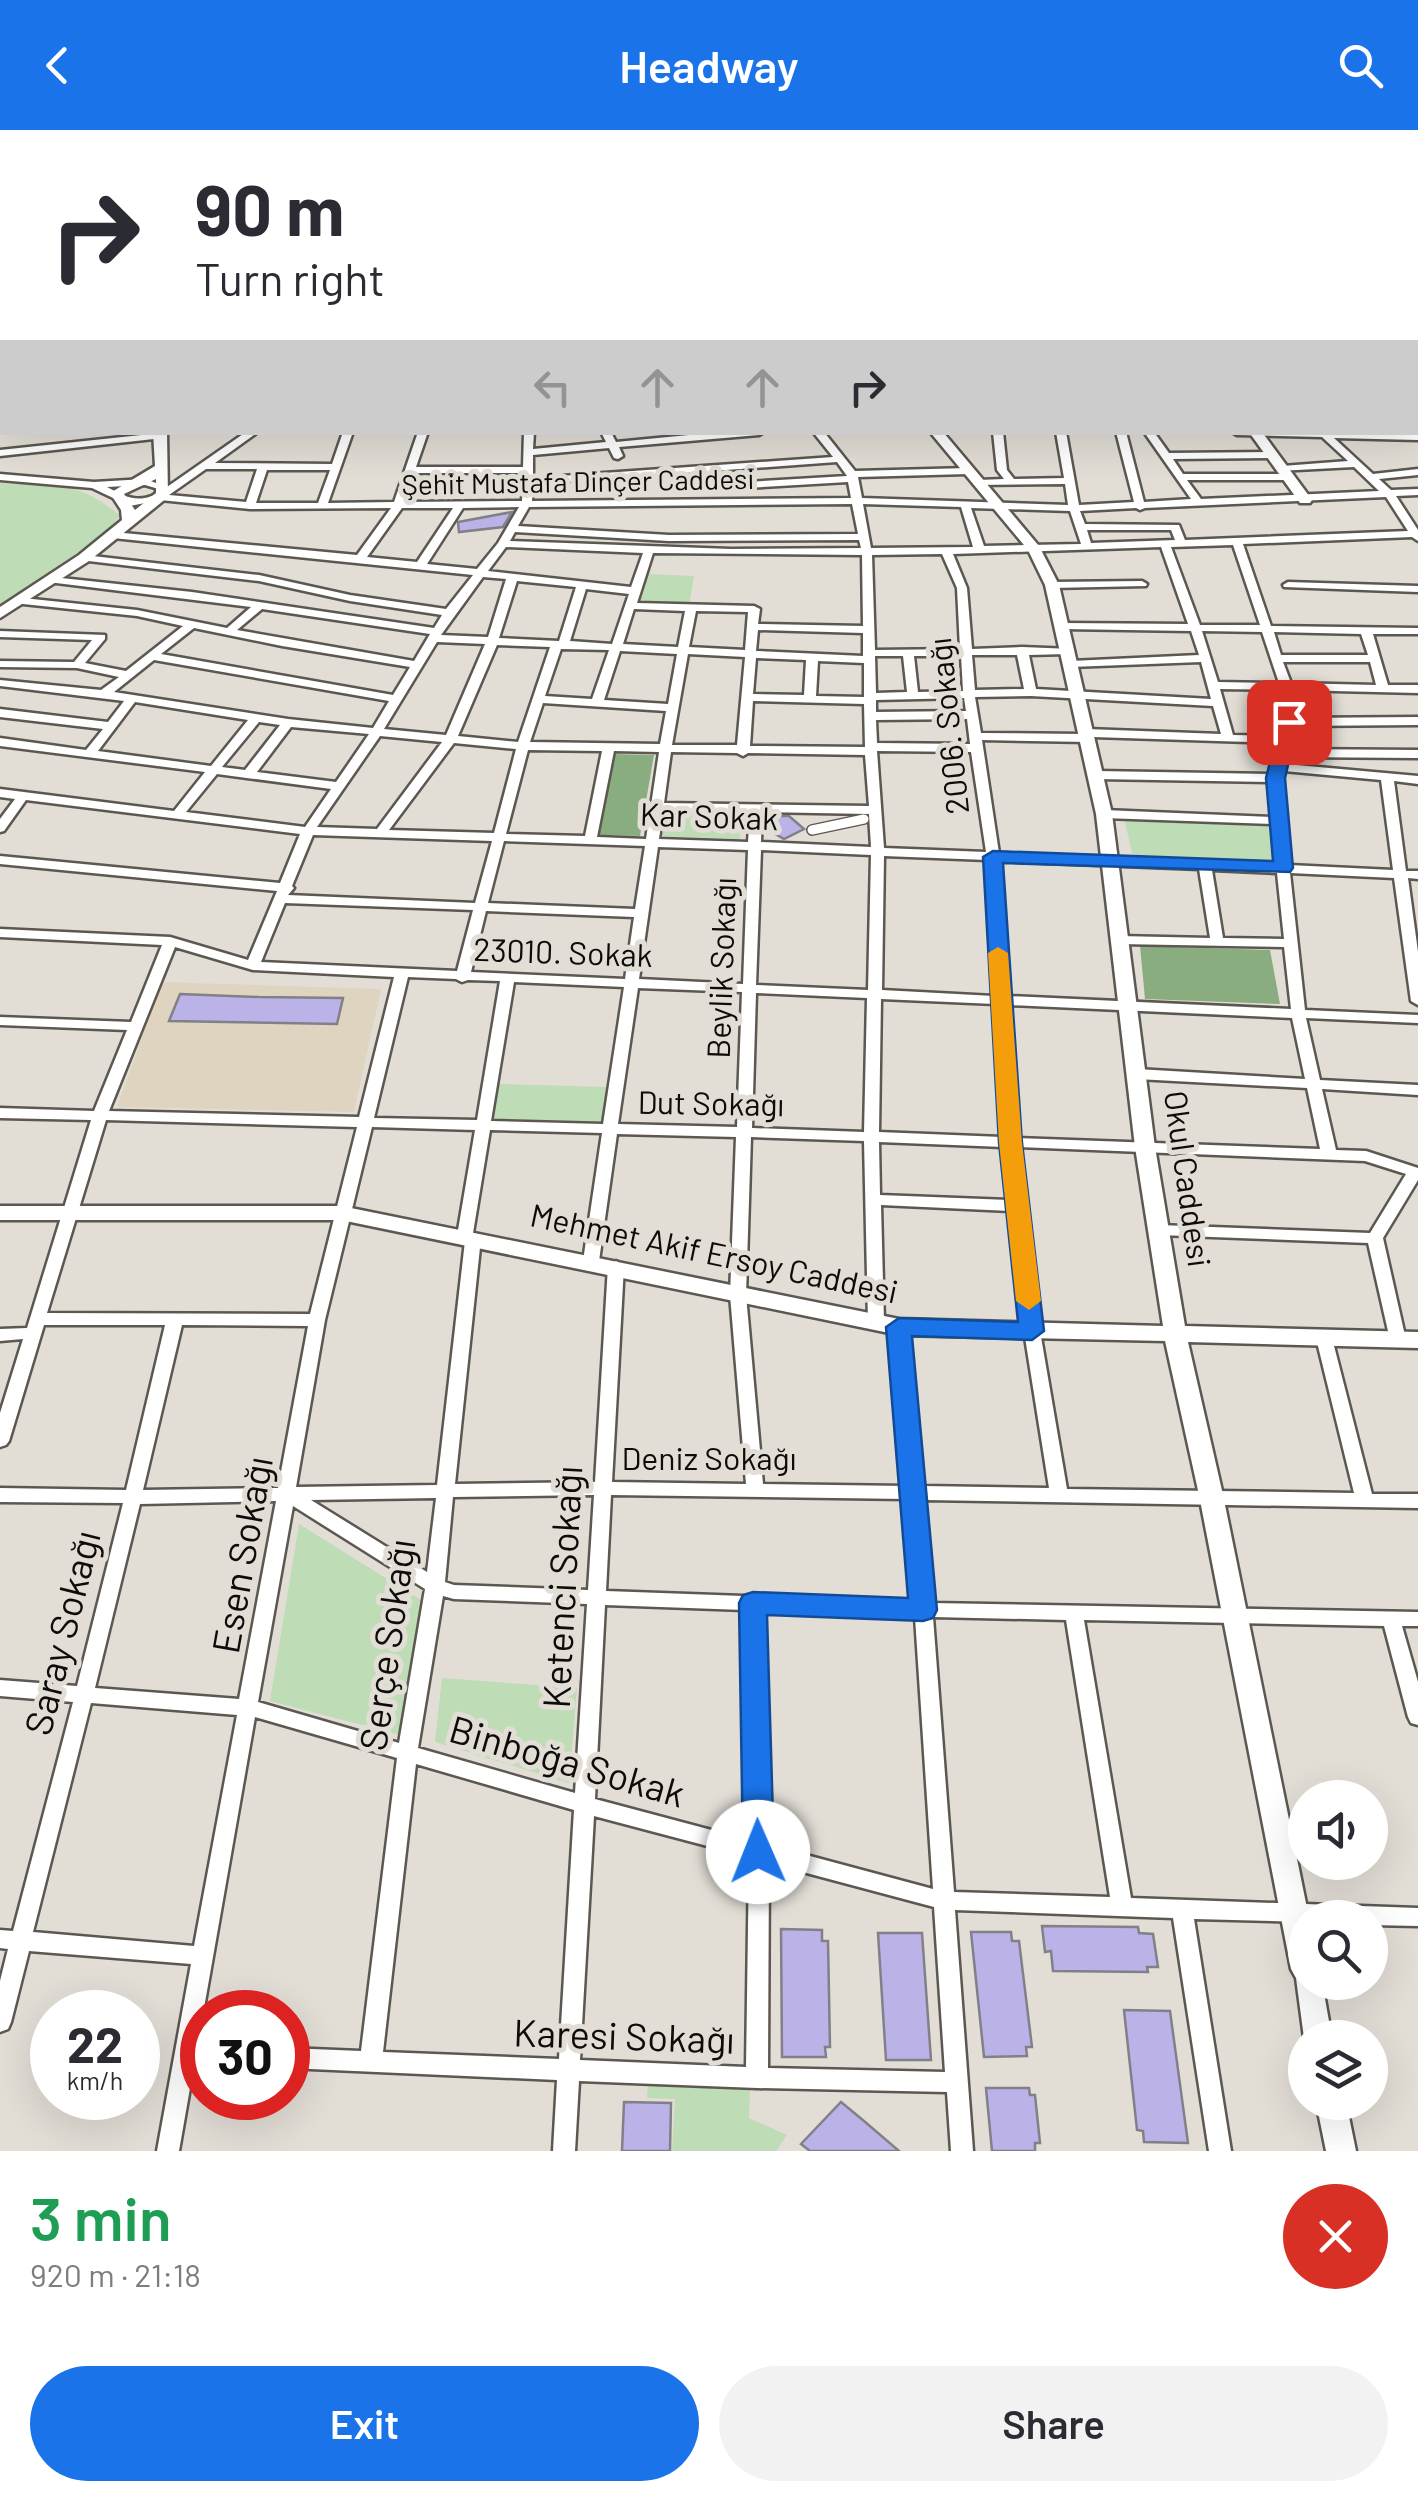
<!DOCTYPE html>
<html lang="en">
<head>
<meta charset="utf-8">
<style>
  body { margin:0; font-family:Barlow,sans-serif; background:#f2f2f3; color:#2b2b33; height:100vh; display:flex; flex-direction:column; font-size:38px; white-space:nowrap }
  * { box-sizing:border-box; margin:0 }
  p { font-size:32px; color:#7c7c81 }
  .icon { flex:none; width:55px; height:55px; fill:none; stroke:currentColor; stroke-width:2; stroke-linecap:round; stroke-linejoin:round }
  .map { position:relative; height:2021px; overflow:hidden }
  .sheet { display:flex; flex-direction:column; background:#fff; flex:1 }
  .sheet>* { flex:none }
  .hud { position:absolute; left:0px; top:0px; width:1420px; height:305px; box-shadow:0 10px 40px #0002; background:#fff; color:#2b2b33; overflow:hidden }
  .tools { position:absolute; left:1288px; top:1650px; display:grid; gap:20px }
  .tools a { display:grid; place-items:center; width:100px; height:100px; border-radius:50%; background:#fff; box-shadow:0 10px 40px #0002; font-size:50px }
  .speed { position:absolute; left:30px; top:1860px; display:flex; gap:20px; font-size:50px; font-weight:700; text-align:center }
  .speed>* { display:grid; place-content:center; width:130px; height:130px; border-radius:50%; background:#fff; box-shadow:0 10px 40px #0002; line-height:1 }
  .speed small { font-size:25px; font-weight:400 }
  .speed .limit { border:15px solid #d22; background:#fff; color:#111 }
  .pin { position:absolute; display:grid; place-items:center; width:85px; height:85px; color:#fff; margin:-42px; border-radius:20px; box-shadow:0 5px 15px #0006 }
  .me { position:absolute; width:110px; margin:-55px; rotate:359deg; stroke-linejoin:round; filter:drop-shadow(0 0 8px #0008) }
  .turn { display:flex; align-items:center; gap:35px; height:210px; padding:0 30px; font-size:45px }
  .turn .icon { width:130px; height:130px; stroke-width:2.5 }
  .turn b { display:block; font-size:70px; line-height:85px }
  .lanes { display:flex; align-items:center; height:95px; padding:0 30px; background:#0003; justify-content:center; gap:50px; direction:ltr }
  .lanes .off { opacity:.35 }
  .round { display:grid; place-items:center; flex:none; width:105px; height:105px; border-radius:52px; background:#f2f2f3 }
  .overview { display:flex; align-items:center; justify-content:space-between; height:170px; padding:0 30px }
  h1 { font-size:60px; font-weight:600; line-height:75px; color:#1e9e55 }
  .primary-button { display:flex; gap:20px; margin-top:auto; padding:20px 30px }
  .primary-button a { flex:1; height:115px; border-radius:60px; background:#1a73e8; color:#fff; font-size:40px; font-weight:600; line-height:115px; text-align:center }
  .primary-button a+a { background:#f2f2f3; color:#2b2b33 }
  header { display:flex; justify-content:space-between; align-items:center; height:130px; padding:0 30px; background:#1a73e8; color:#fff; font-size:45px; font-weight:600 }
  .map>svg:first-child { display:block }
</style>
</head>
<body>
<header><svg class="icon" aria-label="back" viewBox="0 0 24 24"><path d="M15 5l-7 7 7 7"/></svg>Headway<svg class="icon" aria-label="search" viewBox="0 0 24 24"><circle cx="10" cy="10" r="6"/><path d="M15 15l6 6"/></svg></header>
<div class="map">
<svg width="1418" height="2021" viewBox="0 0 1418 2021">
  <rect width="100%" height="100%" fill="#e2ded6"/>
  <path fill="#dfd4bf" d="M162 852 381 859 354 982 117 977Z"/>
  <path fill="#bedcb5" d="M0 353C54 356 77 349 120 386L102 406 0 475Z
    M645 444 694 446 689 476 639 474Z
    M663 681 742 684 740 709 660 706Z
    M1136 690 1268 696 1274 732 1137 725 1132 723 1125 692Z
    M497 954 608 957 604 992 491 989Z
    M299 1394 421 1470 400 1605 270 1571Z
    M442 1548 577 1558 569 1653 435 1612Z
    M648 1955 750 1958 749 1988 787 2005 776 2021H672L675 1969 647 1968Z"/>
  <path fill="#8aad7f" d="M615 624 654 625 640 706 599 705Z
    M1140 816 1270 820 1280 874 1145 869Z"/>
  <path fill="#bbb3e8" stroke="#818089" stroke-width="2.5" d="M512 382 503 397 459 402 458 392Z
    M780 686H789L804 699 784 709 765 698V693Z
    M180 864 259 867 343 868 337 894 169 891Z
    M1042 1796 1138 1797 1139 1803 1153 1804 1158 1837H1147L1148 1842 1053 1841 1051 1821 1045 1822Z
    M781 1799 822 1800V1811H828L830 1917H825L826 1927H782Z
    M971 1802H1011L1012 1811H1019L1032 1917H1026L1027 1926 984 1927Z
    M878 1803H922L931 1930H886Z
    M1124 1880 1170 1881 1188 2013 1144 2012 1143 2001 1137 2000Z
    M986 1958H1029L1030 1965H1035L1040 2013H1035V2021H992Z
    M624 1972 671 1973 670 2021H622Z
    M841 1972 864 1991 899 2021H810L801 2014Z"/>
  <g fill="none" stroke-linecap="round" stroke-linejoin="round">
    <defs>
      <path id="pedestrian" d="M812 700 864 689"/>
      <path id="minor" d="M39 0H48L50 2H42Z
        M75 0H118L114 2H73Z
        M144 0H152V2H145Z
        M329 0H337L338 2H331Z
        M419 0H427L428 2H421Z
        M507 0H515L516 2H509Z
        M613 0H621L622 2H615Z
        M651 0H659V2H652Z
        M745 0H753L754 2H747Z
        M783 0H791L793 2H785Z
        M799 0H826L820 2H797Z
        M879 0H887L889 2H881Z
        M1097 0H1106L1108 2H1100Z
        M1147 0H1155L1157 2H1149Z
        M1247 0H1256L1258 2H1250Z
        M1285 0H1294L1296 2H1288Z
        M1413 0H1418V3Z
        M0 109 2 110V114L0 115Z
        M0 135 2 136V140L0 141Z
        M0 167H2V173H0Z
        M0 203H2V209H0Z
        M2 240V246L0 247V241Z
        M2 280V286L0 287V281Z
        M246 302H258L215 333 332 334 343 302H353L328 373 394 372 418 302H428L416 337H523L524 302H534L533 319 606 312 601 302H611L616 312 720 302H764L759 305 619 317 623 326 618 329 614 328 609 318 533 325V348L833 327 813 302H824L855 341 968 338 973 341 968 344 858 347 862 368 1068 375 1065 354 974 355 973 353 978 350 1004 349 997 340 993 302H1003L1007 340 1014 349 1064 348 1056 302H1066L1079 375 1134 372 1116 302H1126L1144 372 1191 369 1144 302H1154L1169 323 1271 322 1276 325 1271 328 1173 329 1183 344H1288L1293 347 1288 350H1187L1201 369 1379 361 1354 337 1278 341 1277 339 1282 336 1348 331 1322 307 1237 305 1232 302 1418 304V310L1334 308 1373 344 1418 339V345L1379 349 1391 360 1418 359V365L1396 366 1418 400V411L1412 407 1243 414 1271 496 1418 498V504H1373L1388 555H1418V563L1292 560 1295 588 1418 587V595L1294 596 1289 619 1418 620V628L1287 627 1285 634 1418 646V654L1394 651 1406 741H1418V749L1408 748 1418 822V875L1411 871 1394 748 1290 743 1305 880 1418 885V893L1306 888 1320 950 1418 955V965L1322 959 1336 1020 1366 1021 1418 1038V1050L1383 1108 1406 1210 1404 1214H1392L1390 1210 1368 1113 1159 1105 1151 1100 1159 1095 1370 1103 1406 1044 1365 1031 1018 1017 1040 1201 1067 1359 1354 1363 1316 1208 1318 1204H1330L1332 1208 1372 1364H1418V1378L925 1370 932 1473 1418 1482V1496H1402L1418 1552V1595L1411 1593 1408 1587 1384 1496 1084 1490 1131 1768 1418 1778V1796L1370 1795V1788H1305V1792L1194 1789 1231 2021H1209L1173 1788 955 1780 973 2021H951L947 1962 757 1958 579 1951 575 2021H553L557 1950 288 1938V1918L361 1921 397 1628 255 1587 179 2021H157L191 1834 29 1821 11 1892 8 1899 0 1902V1851L8 1819 0 1818V1800L13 1801 73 1572 0 1566V1550L77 1556 123 1373 0 1372V1358L126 1360 165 1195H44L9 1311 6 1315 0 1317V1283L23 1209 0 1211V1199L27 1198 91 990 0 988V978L94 981 127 900 0 895V887L131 892 162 815 0 807V799L170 807 248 830 277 761 0 734V726L280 753 300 704 26 670 4 701 0 702V689L15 669 0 667V659L174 681 205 642 0 616V608L86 620 103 599 0 587V579L108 592 124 571 0 556V550L101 560 119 547 77 538 0 537V531L74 532 92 510 0 507V501L105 505V509L85 533 126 541 183 496 137 486 23 474 17 471 23 468 137 480 227 498 251 477 48 452 47 450 52 447 192 462 434 498 442 485 350 471 259 451 80 430V426L84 425 259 445 350 465 446 479 473 445 113 408 108 405 113 402 357 425 391 378 250 379 160 370 130 376 92 358 0 350V344L94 352 145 349 167 357ZM837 332 847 346 728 353 723 356 728 359 848 352 851 368 532 371 533 354ZM206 339H257L246 372 169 365ZM267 340H330L318 373H256ZM414 343H523L522 371 404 372ZM145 355 162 360C142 375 127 368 107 357ZM1386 367 1408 401 1185 410 1179 395 1085 394 1080 381 1136 378 1140 380 1145 378ZM852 374 858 404 669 405 518 396 529 377ZM863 374 961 377 973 417 871 418ZM519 377 498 413 477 439 427 434 463 378ZM402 378H453L417 432 367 427ZM971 378 1070 381 1081 414 984 416ZM1087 400H1171L1175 410 1091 413ZM515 402 669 411 859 410 861 418 731 419 510 411ZM1233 415 1260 495H1200L1171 417ZM506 417 643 423 631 457 488 441ZM1161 417 1188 494 1062 493 1056 496 1062 499 1191 501 1199 525 1071 531 1065 534 1071 537 1201 532 1211 569 1036 559 1029 525 1068 524 1074 521 1072 519 1022 517 972 519 967 458 953 424ZM653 423 862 425 863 496 758 494 760 479 754 476 637 473ZM942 424 957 458 960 519 875 520 872 425ZM483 447 506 449 488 507 441 505ZM517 451 576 457 559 511 499 508ZM586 459 629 464 612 514 570 511ZM262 479 430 504 414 531 237 500ZM634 479 685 481 678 517 623 514ZM696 481 748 482 745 520 689 517ZM194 498 282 516 410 537 393 565 161 524ZM758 500 863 503V526L756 521ZM1202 501 1262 502 1279 553 1218 552ZM1274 502 1361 504 1368 525H1281ZM437 512 485 514 446 605 384 599ZM497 515 550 517 518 612 458 606ZM561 519 609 520 592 569 545 566ZM620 521 677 524 668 574 604 570ZM688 524 745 527 737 615H672ZM972 525H1017L1024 559 975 560ZM875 526H903L907 562 876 563ZM914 526H961L963 561 918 562ZM756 528 806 530 804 565 753 564ZM154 530 389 571 373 598 288 589 114 562ZM818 531 864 533V567L816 566ZM1283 532H1370L1376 555 1291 553ZM1220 559 1280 560 1283 592 1280 606 1233 605ZM1031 566 1213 576 1221 604 1087 599 1083 600 1082 604 981 603 975 567ZM964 568 966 581 876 582V570ZM753 571 864 574 865 617 750 616ZM135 572 248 590 211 636 98 621ZM543 573 666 581 660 614 530 612ZM967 589 970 614 877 613 876 590ZM259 592 280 595 245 640 222 637ZM291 597 369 604 336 652 257 642ZM380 606 442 612 377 699 317 697ZM1093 607 1278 613 1271 644 1097 641 1091 645 1097 649 1270 652 1273 687 1104 680 1098 684 1104 688 1273 694 1276 735 999 723 982 610 1088 612 1092 611ZM454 613 516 619 494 703 389 700ZM528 620 602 621 585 706 506 704ZM614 621 659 622 646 709 597 707ZM877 621 971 622 986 722 884 718ZM671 622 737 623 743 626 748 623 865 625 869 676 664 673ZM1284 641 1381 650 1393 740 1289 735 1282 648ZM217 644 331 659 305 697 186 682ZM663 681 750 682 748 712 659 709ZM762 682 869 684 871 717 761 712ZM313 705 492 711 475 773 288 765 294 758 292 756ZM504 711 645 716 635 779 488 773ZM658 717 748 720 743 854 639 849ZM761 720 871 725 868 860 756 855ZM884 726 987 730 994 866 882 860ZM1000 731 1199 739 1210 808 1119 806 1112 810 1119 814 1284 817 1291 879 1008 866ZM1212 740 1277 743 1284 809 1223 808ZM285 773 473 780 457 841 261 832ZM486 781 634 787 625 849 471 842ZM175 817 253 840 394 847 359 987 109 981ZM408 847 456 849 462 852 468 850 500 851 477 990 374 988ZM514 852 624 857 603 994 491 991ZM638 858 742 862 737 997 618 994ZM756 863 867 868 864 1002 752 998ZM881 869 995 874 1002 1007 879 1002ZM1009 875 1292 888 1305 949 1137 939 1130 944 1137 949 1307 958 1320 1019 1017 1008ZM106 990 357 997 310 1184 47 1183ZM372 997 475 1000 457 1106 465 1111 437 1355 296 1357 325 1190ZM490 1000 602 1003 583 1131 591 1136 599 1131 617 1004 736 1007 730 1165 746 1354 612 1352 624 1136 616 1131 608 1136 595 1352 455 1354 481 1108 473 1103ZM751 1007 864 1011 868 1192 870 1196H882L884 1192 881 1075 1010 1081 1024 1201 1049 1358 923 1356 907 1197 905 1193H893L891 1197 906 1356 763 1354 746 1165ZM879 1012 1003 1017 1009 1070 880 1065ZM182 1195 308 1196 278 1358 143 1360ZM594 1365 588 1460 454 1455 445 1452 453 1367ZM611 1365 907 1369 914 1472 606 1461ZM436 1368 427 1442 311 1370ZM276 1371 239 1569 95 1558 140 1374ZM293 1376 425 1459 399 1613 258 1572ZM443 1466 454 1469 587 1474 575 1663 418 1618ZM605 1475 744 1480 749 1710 595 1669ZM762 1481 915 1487 933 1759 769 1715ZM933 1487 1066 1490 1110 1767 954 1762ZM91 1573 237 1585 194 1816 33 1802ZM416 1634 574 1680 559 1929 383 1922ZM594 1686 749 1727 746 1937 580 1930ZM769 1733 934 1777 945 1942 768 1938Z
        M160 303 165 306 163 308 0 326V320Z
        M1142 451 1147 454 1146 456 1052 458 1047 455 1052 452Z
        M1288 452 1418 456V462L1284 457 1283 455Z"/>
      <path id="tertiary" d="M217 0H273L270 2H216Z
        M2 13V19L0 20V14Z
        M2 91V97L0 98V92Z"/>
      <path id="secondary" d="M975 0H986L987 2H977Z
        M1355 0H1367L1368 2H1357Z
        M153 302H167L168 367 89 431 0 488V477L79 425 122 390 121 380 110 363 155 336ZM156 349V363L135 380 124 364Z
        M930 302H943L1039 416 1059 455 1112 684 1155 1017 1185 1196 1418 1202V1218L1188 1212 1223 1365 1309 1788H1305V1852H1322L1332 1908H1305V1911L1304 1908 1296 1848 1291 1839 1199 1365 1165 1211 899 1205 341 1090H0V1076H341L899 1189 1163 1196 1135 1017 1096 684 1045 455 1028 420Z
        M1249 302H1262L1312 370 1310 373H1300Z
        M1316 1972H1346L1356 2021H1326Z"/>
    </defs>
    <use href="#pedestrian" stroke="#5c5851" stroke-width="12"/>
    <use href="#minor" stroke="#5c5851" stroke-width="5"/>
    <use href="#tertiary" stroke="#5c5851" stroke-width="4"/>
    <use href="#secondary" stroke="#5c5851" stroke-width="5"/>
    <use href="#pedestrian" stroke="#fff" stroke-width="9"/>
    <use href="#minor" fill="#fff" fill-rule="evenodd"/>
    <use href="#tertiary" fill="#fff" fill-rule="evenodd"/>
    <use href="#secondary" fill="#fff" fill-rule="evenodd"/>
  </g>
  <path fill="#1a73e8" stroke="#114b97" stroke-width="2.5" d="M1289 586 1298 592 1285 648 1293 738 1290 742 1003 733 1022 1013 1044 1201 1032 1210 912 1206 937 1480 933 1488 923 1491 767 1485 774 1722 769 1731 758 1735 748 1731 743 1722 739 1473 743 1465 753 1462 908 1468 886 1197 899 1188 1018 1192 999 1013 983 727 993 721 1273 731 1266 648 1280 592Z"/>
  <path fill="#f59e0b" d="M998 817 1008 823 1022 1013 1041 1171 1029 1180 1016 1171 999 1013 988 823Z"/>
  <g text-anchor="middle" stroke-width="10" stroke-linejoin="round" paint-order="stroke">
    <g font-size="28" fill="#0e0c0a" stroke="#e2ded6">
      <text transform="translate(578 352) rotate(-1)" y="10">Şehit Mustafa Dinçer Caddesi</text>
    </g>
    <g font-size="32" fill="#0e0c0a" stroke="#e2ded6">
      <text transform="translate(949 596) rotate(-96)" y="11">2006. Sokağı</text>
      <text transform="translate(709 687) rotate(2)" y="11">Kar Sokak</text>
      <text transform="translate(563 823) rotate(2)" y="11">23010. Sokak</text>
      <text transform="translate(722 838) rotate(-88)" y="11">Beylik Sokağı</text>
      <text transform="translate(711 974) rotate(1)" y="11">Dut Sokağı</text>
      <text transform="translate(1187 1049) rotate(82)" y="11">Okul Caddesi</text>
      <text transform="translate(714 1124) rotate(12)" y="11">Mehmet Akif Ersoy Caddesi</text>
      <text x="709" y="1340">Deniz Sokağı</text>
    </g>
    <g font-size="38" fill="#0e0c0a" stroke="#e2ded6">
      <text transform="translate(243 1425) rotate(-80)" y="13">Esen Sokağı</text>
      <text transform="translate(563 1457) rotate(-87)" y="13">Ketenci Sokağı</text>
      <text transform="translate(63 1503) rotate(-76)" y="13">Saray Sokağı</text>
      <text transform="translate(388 1515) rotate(-82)" y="13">Serçe Sokağı</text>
      <text transform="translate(567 1632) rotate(16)" y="13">Binboğa Sokak</text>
      <text transform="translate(624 1907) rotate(2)" y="13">Karesi Sokağı</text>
    </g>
  </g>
</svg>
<div class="tools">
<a><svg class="icon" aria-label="sound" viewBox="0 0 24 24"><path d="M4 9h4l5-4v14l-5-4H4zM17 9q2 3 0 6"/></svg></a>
<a><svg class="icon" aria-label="search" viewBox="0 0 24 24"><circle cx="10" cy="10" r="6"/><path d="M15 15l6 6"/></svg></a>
<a><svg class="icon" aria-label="layers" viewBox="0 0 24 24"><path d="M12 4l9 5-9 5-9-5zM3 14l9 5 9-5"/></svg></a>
</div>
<div class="speed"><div>22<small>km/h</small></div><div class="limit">30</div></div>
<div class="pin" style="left:1289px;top:592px;background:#d93025"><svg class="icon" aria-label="arrive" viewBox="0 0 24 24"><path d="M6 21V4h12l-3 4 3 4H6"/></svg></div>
<svg class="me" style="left:758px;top:1722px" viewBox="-20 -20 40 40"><circle r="19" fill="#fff"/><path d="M0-13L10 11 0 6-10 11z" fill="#1a73e8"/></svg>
<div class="hud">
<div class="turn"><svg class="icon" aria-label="right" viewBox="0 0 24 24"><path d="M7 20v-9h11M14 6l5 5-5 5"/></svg><div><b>90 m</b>Turn right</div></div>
<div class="lanes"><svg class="icon off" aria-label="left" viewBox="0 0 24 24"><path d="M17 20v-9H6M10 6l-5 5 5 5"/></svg><svg class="icon off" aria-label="ahead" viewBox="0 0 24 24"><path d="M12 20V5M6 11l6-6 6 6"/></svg><svg class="icon off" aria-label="ahead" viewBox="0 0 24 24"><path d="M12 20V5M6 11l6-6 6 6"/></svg><svg class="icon" aria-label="right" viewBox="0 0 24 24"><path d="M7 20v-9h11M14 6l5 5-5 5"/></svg></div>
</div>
</div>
<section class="sheet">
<div class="overview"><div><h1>3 min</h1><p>920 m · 21:18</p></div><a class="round" style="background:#d93025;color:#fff"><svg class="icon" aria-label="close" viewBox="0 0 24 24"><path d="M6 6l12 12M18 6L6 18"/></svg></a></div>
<div class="primary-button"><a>Exit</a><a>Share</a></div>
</section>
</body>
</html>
